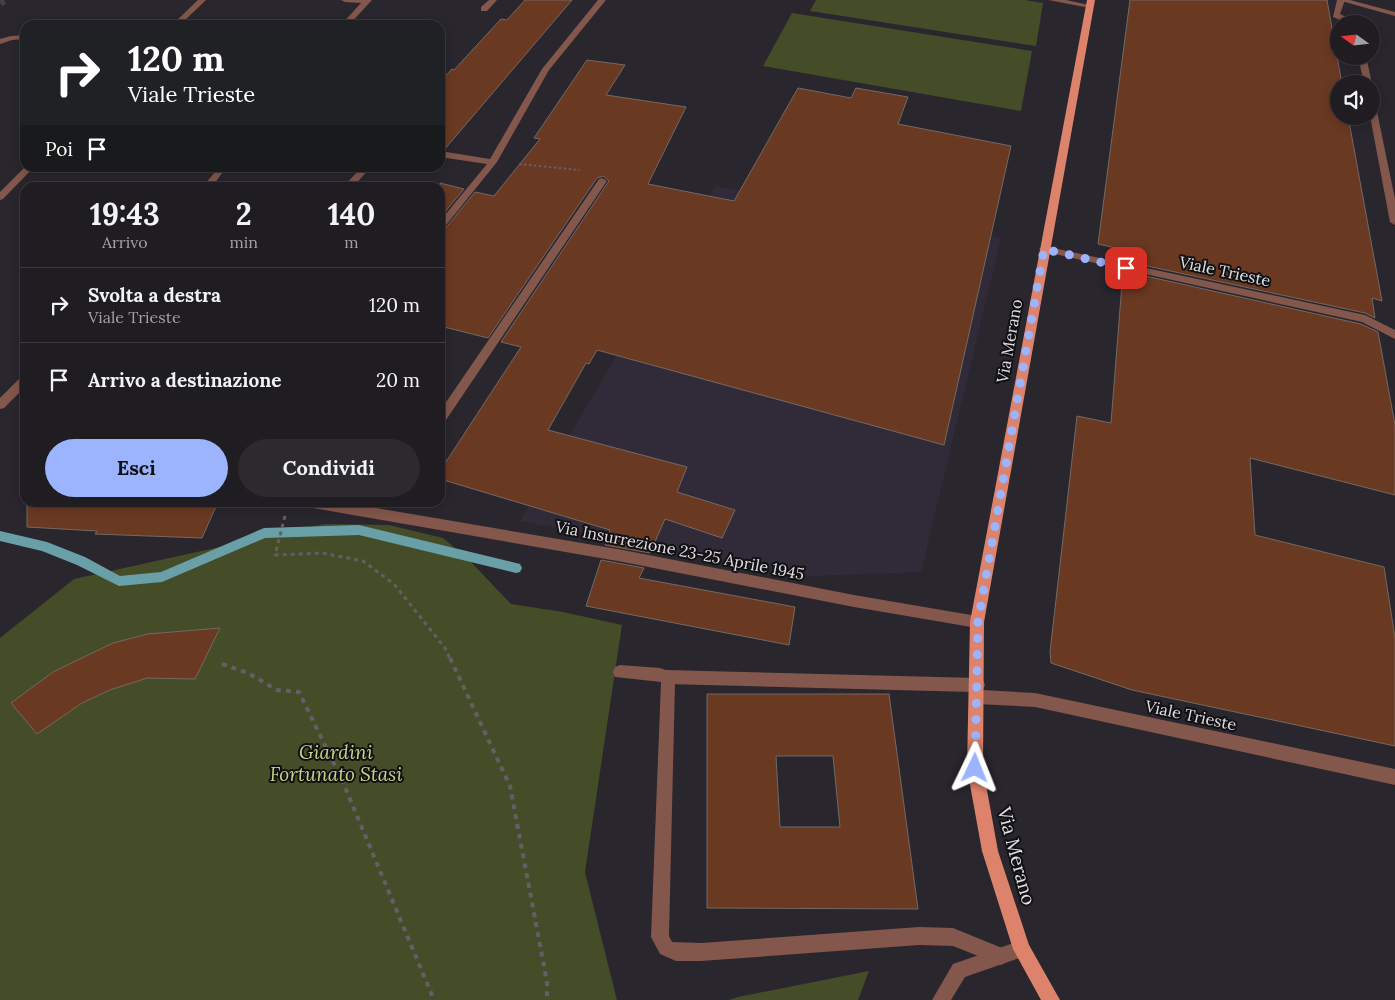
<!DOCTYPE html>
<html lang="it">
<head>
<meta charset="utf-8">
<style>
  body { margin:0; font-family:Lora,serif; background:#2c292f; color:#f1f3f6; height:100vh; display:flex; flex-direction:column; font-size:19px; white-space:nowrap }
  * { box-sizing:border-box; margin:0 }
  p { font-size:16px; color:#a1a1a5 }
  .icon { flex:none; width:28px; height:28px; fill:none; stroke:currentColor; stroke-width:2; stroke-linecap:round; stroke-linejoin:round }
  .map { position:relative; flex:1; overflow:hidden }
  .sheet { position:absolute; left:20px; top:182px; width:425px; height:325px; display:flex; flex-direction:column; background:#1f1c22; border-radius:15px; box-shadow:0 2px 12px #0003,0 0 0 1px #3c3a40 }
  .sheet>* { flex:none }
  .top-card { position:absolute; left:20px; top:20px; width:425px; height:152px; border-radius:15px; box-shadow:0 2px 12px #0003,0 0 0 1px #3c3a40; background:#202124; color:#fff; overflow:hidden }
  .needle { width:32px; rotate:285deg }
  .buttons { position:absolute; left:1330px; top:15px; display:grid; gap:10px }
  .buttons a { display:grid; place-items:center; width:50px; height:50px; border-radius:50%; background:#1f1c22; box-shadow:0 2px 12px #0003,0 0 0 1px #3c3a40; font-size:25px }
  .pin { position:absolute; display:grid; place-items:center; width:42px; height:42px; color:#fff; margin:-21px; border-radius:10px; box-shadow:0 2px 8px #0006 }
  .me { position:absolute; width:55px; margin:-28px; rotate:2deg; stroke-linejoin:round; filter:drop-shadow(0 0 4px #0008) }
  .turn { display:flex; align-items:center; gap:18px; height:105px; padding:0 25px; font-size:22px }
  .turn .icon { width:65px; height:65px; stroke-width:2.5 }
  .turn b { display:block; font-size:35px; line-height:42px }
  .then { display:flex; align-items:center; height:48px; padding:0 25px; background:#0003; gap:10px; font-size:19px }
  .eta { display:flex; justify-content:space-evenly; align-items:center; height:85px; text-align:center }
  .eta b { font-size:30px; font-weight:700; line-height:35px }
  .button { display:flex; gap:10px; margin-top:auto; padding:10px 25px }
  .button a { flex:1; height:58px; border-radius:30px; background:#9cb4fd; color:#111; font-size:20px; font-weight:700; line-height:58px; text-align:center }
  .button a+a { background:#2c292f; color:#f1f3f6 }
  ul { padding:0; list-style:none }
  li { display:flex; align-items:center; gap:15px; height:75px; padding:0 25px; border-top:1px solid #3c3a40 }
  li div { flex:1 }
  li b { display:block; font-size:19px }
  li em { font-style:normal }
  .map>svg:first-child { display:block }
</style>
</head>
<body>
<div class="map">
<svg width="1395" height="1000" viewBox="0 0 1395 1000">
  <rect width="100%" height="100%" fill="#29262e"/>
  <path fill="#312b39" d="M715 186 1001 238 921 572 812 576 520 521Z"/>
  <path fill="#454c28" d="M816 0H1025L1043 3 1036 46 810 11Z
    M792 13 1032 51 1021 111 763 66Z
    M325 524 389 525 443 538 469 560 511 604 563 612 622 625 585 872 617 1000H0V638L74 579Z
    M869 971 858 1000H729L738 997Z"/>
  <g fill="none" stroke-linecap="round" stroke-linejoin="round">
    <path fill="#69a0a8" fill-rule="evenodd" d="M359 525 516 563 520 564 522 568 520 572 516 573 359 535 265 538 162 582 119 586 77 565 42 551 0 541V531L47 542 85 557 120 576 161 572 264 528Z"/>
  </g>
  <path fill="#6a3922" stroke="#746964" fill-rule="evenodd" d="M525 0H572L444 150 440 149V82L452 69 454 70 501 19 507 20Z
    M1130 0H1327L1342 84H1339V116H1348L1382 301 1372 298 1375 318 1365 313 1124 261 1125 250 1098 244Z
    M587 60 625 65 606 95 686 107 648 184 734 201 798 88 851 98 856 88 908 97 898 124 1011 146 944 445 597 350 589 364 586 363 548 430 687 467 677 492 735 510 722 538 665 519 650 553 605 545 610 530 440 479V471L521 347 501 342 609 181 603 176 597 178 488 338 440 326V232L444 230 475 192 494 196 540 139 534 138Z
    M440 183 464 189 440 218Z
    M1123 271 1361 324 1378 332 1395 425V495L1250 458 1255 535 1384 567 1395 638V746L1132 690 1051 663 1050 652 1077 416 1111 423Z
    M27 502H218L202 538 95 534 97 531 27 527Z
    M601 560 644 568 639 578 795 607 789 645 586 606Z
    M220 628 195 679 147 678 110 690 82 703 37 734 11 703 53 672 113 643 148 634Z
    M707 694H889L918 909 707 908ZM776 756H833L840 827H780Z"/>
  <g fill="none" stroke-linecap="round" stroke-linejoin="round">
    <path stroke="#444249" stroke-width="9" stroke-dasharray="9 5" stroke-linecap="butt" d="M0 2 4 0"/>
    <path stroke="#625f66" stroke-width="2" stroke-dasharray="2.5 2.5" stroke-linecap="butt" d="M519 164 580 170"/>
    <path stroke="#625f66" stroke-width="3" stroke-dasharray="4 4" stroke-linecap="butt" d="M285 516 275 555 322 553 363 561 394 584 445 648 450 659"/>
    <path stroke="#625f66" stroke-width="4" stroke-dasharray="5 5" stroke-linecap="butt" d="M450 658 510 786 547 982V1000
      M222 664 248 673 277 690 299 692 342 780 434 1000"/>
    <path fill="#83574b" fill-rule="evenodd" d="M1337 0H1345L1340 14 1360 24H1349L1333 17Z
      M1358 56H1366L1372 84 1371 85 1364 84Z
      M1371 100 1375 102 1395 199V225L1390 222 1370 116H1371Z
      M1044 246 1365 315 1395 330V339L1362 322 1041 251 1039 249Z
      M620 665 660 668 671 672 675 682 669 936 672 942 701 943 919 927 953 928 1007 950 1010 956 1007 962 1001 965 953 946 919 945 701 961H676L660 954 651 937 661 682 615 677 613 672 615 667Z"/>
    <path fill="#83574b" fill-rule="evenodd" d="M198 0H206L180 25H172Z
      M341 0H372L349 25H341L361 3 345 2Z
      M489 0H497L487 11H481V7Z
      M598 0H606L549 70 497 162 443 229 440 230V221L487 164 440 157V151L490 159 542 69Z
      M1048 0H1066L1094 6 1090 8Z
      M1338 0H1350L1395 12V16Z
      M25 35V39L12 40 0 44V39L11 36Z
      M25 167 33 168 3 199 0 200V192Z
      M218 168H226L211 188H202Z
      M361 168H370L352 188H342Z
      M602 178 607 181 444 423 440 425V411L599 179Z
      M25 376V387L4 408 0 409V398L21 377Z
      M301 502H341L623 550 854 595 977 616 982 617 984 622 982 627 977 628 854 607 623 562 307 507 303 506Z
      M666 670 978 678 983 680 985 685 983 690 1035 693 1395 769V785L1035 707 977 704 972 702 970 697 972 692 666 684 661 682 659 677 661 672Z
      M1022 940 1028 943 1031 949 1028 955 965 977 951 1000H932L953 964Z"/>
    <path fill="#dd836c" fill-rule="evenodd" d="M1087 0H1095L984 622 983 768 998 851 1029 945 1060 1000H1041L1013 949 982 851 967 768 970 622Z"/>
  </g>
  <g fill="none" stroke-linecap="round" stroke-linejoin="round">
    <path stroke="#9cb4fd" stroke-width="9" stroke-dasharray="0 16.2" d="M975 768 978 622 1044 249 1126 268"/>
  </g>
  <g text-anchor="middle" stroke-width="4" stroke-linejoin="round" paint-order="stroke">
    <g font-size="16" fill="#e0dee3" stroke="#111013">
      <text transform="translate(1225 271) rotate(12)" y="6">Viale Trieste</text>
      <text transform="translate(1009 341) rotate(-80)" y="6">Via Merano</text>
      <text transform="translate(680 550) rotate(11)" y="6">Via Insurrezione 23-25 Aprile 1945</text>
      <text transform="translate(1191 715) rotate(12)" y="6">Viale Trieste</text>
    </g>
    <g font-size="19" font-style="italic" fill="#c4d482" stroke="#111013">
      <text x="336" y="759">Giardini<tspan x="336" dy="22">Fortunato Stasi</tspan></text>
    </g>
    <g font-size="19" fill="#e0dee3" stroke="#111013">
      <text transform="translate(1017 856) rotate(75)" y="7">Via Merano</text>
    </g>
  </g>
</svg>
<div class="buttons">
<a><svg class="needle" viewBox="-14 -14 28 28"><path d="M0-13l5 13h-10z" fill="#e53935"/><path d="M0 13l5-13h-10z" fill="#a1a1a5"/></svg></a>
<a><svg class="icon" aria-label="sound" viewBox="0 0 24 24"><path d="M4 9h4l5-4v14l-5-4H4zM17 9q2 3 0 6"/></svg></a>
</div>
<div class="pin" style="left:1126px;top:268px;background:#d93025"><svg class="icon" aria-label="arrive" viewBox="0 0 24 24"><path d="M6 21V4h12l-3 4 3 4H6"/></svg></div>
<svg class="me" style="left:975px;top:768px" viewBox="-20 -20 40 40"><path d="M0-17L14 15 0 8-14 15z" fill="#9cb4fd" stroke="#fff" stroke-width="4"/></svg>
<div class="top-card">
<div class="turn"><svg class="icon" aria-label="right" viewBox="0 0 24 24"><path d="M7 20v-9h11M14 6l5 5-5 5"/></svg><div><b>120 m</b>Viale Trieste</div></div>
<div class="then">Poi<svg class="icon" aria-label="arrive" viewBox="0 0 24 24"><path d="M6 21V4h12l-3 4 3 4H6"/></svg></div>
</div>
<section class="sheet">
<div class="eta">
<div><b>19:43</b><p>Arrivo</p></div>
<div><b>2</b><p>min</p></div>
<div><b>140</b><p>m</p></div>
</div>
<ul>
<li><svg class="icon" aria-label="right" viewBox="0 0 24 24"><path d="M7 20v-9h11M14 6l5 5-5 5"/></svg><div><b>Svolta a destra</b><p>Viale Trieste</p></div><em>120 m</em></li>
<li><svg class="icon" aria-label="arrive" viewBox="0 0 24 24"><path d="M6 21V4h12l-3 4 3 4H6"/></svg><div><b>Arrivo a destinazione</b></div><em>20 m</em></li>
</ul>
<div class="button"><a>Esci</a><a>Condividi</a></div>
</section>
</div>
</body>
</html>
